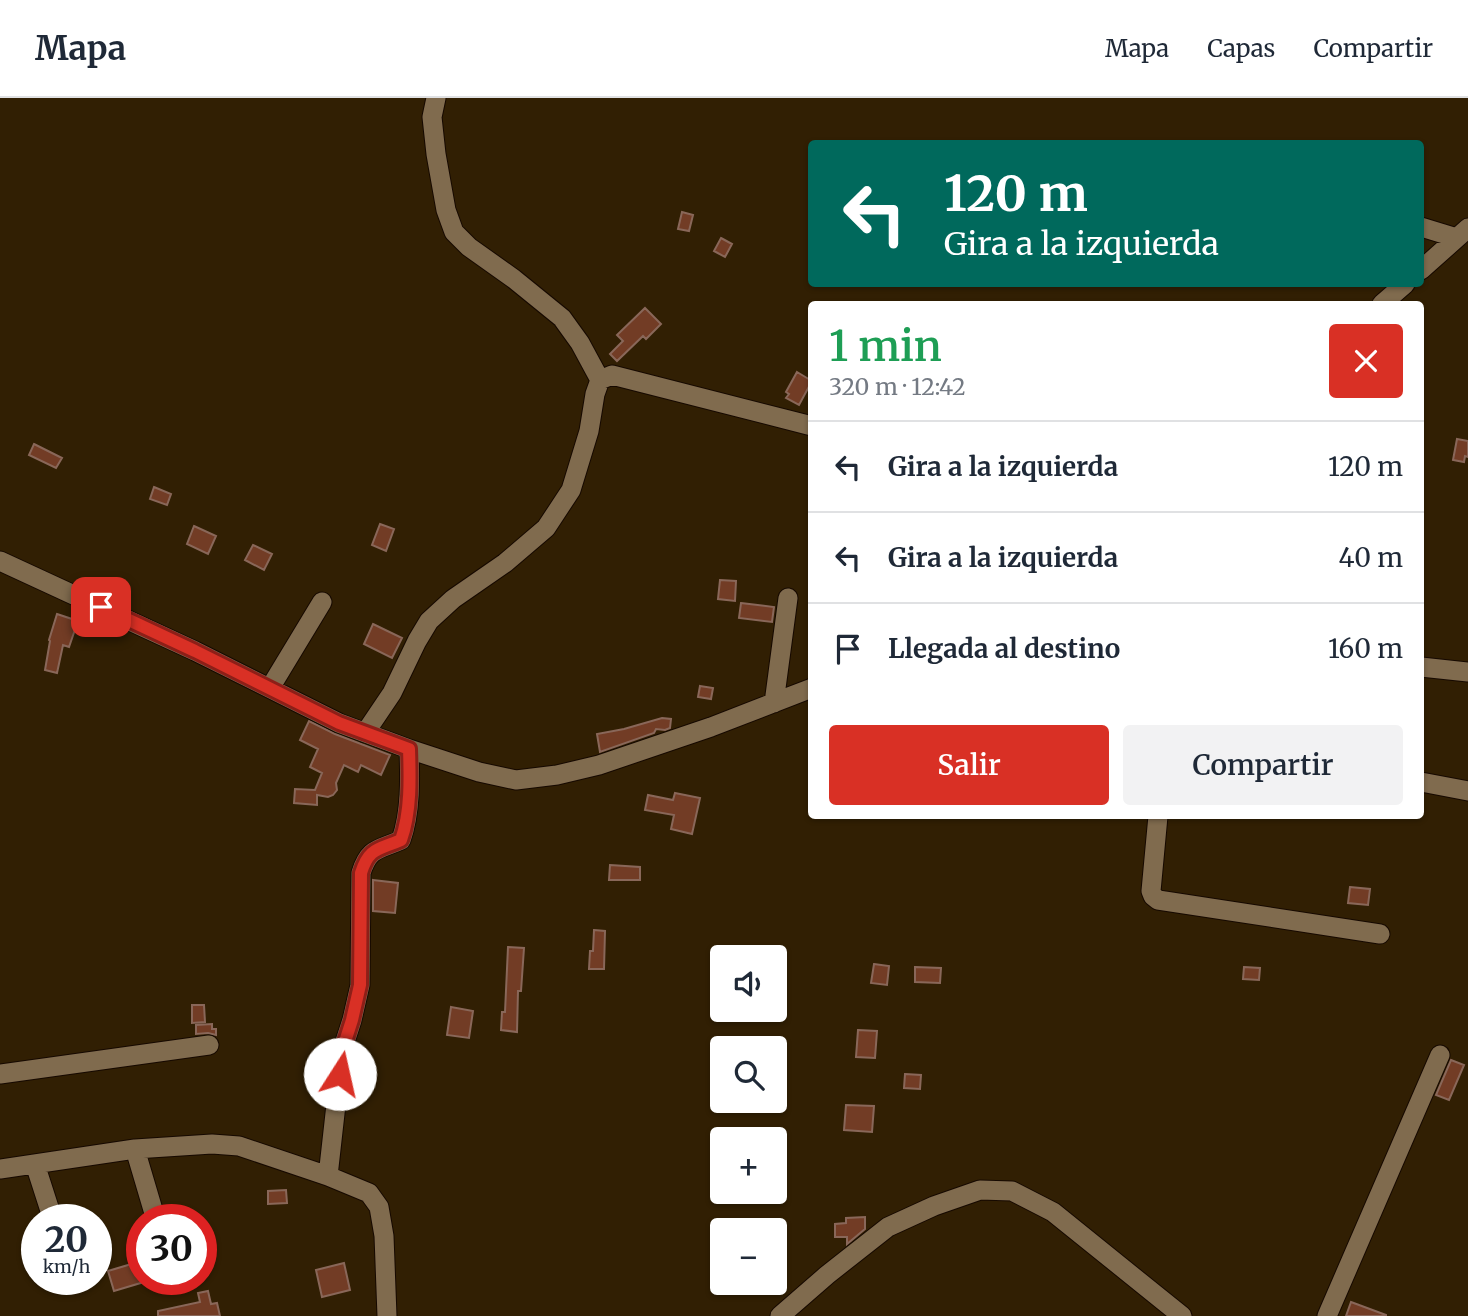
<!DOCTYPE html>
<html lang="es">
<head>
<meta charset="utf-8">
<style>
  body { margin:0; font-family:Merriweather,serif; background:#f2f2f3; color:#1f2937; height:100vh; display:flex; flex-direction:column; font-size:26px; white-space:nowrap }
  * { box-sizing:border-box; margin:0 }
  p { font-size:23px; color:#747a83 }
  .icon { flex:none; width:38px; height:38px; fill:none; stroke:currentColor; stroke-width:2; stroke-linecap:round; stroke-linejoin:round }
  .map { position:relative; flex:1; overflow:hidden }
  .drawer { position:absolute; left:808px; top:203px; width:616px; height:518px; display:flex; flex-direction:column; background:#fff; border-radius:7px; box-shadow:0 2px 5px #0004 }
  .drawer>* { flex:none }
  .banner { position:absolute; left:808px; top:42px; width:616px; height:147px; border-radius:7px; box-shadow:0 2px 5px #0004; background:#00695c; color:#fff; overflow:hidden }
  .tools { position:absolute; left:710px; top:847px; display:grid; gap:14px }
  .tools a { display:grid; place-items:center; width:77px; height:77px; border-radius:7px; background:#fff; box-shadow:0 2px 5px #0004; font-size:35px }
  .speed { position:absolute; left:21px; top:1106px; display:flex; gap:14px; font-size:35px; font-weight:700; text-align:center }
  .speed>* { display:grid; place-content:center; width:91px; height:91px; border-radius:50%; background:#fff; box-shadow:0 2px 5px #0004; line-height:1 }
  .speed small { font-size:18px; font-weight:400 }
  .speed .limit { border:10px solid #d22; background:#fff; color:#111 }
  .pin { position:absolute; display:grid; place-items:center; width:60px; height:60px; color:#fff; margin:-30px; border-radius:14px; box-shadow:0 4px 10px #0006 }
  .me { position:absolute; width:77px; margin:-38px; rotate:10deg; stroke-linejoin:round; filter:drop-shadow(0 0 5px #0008) }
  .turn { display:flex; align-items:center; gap:24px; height:147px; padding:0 21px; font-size:32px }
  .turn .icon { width:91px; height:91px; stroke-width:2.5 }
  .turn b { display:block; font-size:49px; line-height:60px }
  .round { display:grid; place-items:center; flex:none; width:74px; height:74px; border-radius:7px; background:#f2f2f3 }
  .headline { display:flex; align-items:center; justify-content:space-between; height:119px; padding:0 21px }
  h1 { font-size:42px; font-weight:600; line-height:52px; color:#1e9e55 }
  .cta { display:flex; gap:14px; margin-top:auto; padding:14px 21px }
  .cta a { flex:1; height:80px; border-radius:7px; background:#d93025; color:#fff; font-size:28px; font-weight:600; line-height:80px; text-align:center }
  .cta a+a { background:#f2f2f3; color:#1f2937 }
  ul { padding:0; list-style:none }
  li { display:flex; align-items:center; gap:21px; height:91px; padding:0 21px; border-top:2px solid #e0e1e3 }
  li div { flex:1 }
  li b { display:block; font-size:26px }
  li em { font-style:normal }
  header { display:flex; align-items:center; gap:42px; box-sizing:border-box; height:98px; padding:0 35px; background:#fff; border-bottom:2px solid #e0e1e3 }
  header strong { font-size:33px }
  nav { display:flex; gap:38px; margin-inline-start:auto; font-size:24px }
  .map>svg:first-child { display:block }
</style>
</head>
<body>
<header>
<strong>Mapa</strong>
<nav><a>Mapa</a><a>Capas</a><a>Compartir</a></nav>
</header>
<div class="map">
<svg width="1468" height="1218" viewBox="0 0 1468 1218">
  <rect width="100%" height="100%" fill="#311f03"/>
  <path fill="#723c25" stroke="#896759" stroke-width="2" d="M682 114 693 117 689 133 678 131Z
    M721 140 732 146 725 159 714 153Z
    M645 210 661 226 646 241 643 238 617 263 610 256 623 243 617 237Z
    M797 274 812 283 799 307 786 300 789 296 786 294Z
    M1457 341 1468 343V359L1465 358 1464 364 1453 362Z
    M34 346 62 360 56 370 29 357Z
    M154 389 171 396 167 407 150 401Z
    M380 426 394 431 386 453 372 447Z
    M194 428 216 438 208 456 187 446Z
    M253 447 272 456 264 472 245 462Z
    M720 482 736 483 735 503 718 501Z
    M741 505 774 509 772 524 739 520Z
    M57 516 78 523 69 549 63 547 57 575 45 572 50 543 49 542Z
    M373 526 402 540 392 560 364 546Z
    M700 588 713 590 711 601 698 599Z
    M662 620 671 621 670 630 665 632 656 631 654 635 600 654 597 636 624 631Z
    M309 623 335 636 390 657 381 677 361 667 358 674 344 667 336 685 337 692 333 697 328 699 317 697V707L294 705 295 691 315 692 322 675 310 669 318 651 300 642Z
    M675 695 700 700 692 736 671 731 674 717 645 712 648 697 673 702Z
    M610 767 640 769V782H609Z
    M373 782 398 785 395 815 373 813Z
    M1350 789 1370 791 1368 807 1348 805Z
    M594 832 605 833 604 871H589L590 853H593Z
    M508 849 524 850 521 893H518L517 934 501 932 502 914H505Z
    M874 866 889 868 887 887 871 885Z
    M915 869 941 870 940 885 915 884Z
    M1244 869 1260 870 1259 882 1243 881Z
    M192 907H204L205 924 192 925Z
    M451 909 473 913 469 940 447 937Z
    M212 926V931H216V937L208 935 196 936V927Z
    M858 932 877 933 875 960 856 959Z
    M1451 962 1464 967 1449 1002 1436 997Z
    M905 976 921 977 920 991 904 990Z
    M846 1007 874 1008 872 1034 844 1032Z
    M286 1092 287 1105 268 1106V1093Z
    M865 1119V1131L847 1146V1139H835V1126L846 1125V1120Z
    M138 1164 144 1184 114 1193 108 1173Z
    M344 1165 350 1192 322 1199 316 1172Z
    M208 1193 211 1206 217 1205 220 1218H158V1213L200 1204 198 1195Z
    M1351 1204 1386 1217V1218H1346Z"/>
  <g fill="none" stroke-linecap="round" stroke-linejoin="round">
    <defs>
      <path id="minor" d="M1421 129 1457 140
        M1421 172 1468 130
        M1382 206 1405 186
        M600 282 612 277 812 328
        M0 463 195 553 339 625 409 651 479 674 516 682 557 677 599 667 711 629 812 590
        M1421 569 1468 574
        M270 590 322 504
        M774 605 788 500
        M365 635 392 595 417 543 429 523 453 501 505 465 546 430 571 392 589 333 595 296 600 282 580 245 562 220 514 181 469 149 454 134 446 112 436 56 432 19 436 0
        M1421 684 1468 693
        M1158 718 1151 793 1153 798 1158 802 1380 836
        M0 976 209 947
        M135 1051 156 1122
        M35 1066 53 1122
        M0 1071 135 1051 212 1046 239 1048 328 1078 369 1095 379 1109 384 1138 387 1218
        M328 1078 342 953 352 922 360 887 361 775C369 749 379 752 401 742 411 714 410 680 409 651
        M174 1181V1184
        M780 1218 827 1177 888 1129 934 1108 980 1092 1012 1093 1053 1114 1182 1218
        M1327 1218 1440 957"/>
    </defs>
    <use href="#minor" stroke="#160900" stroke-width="21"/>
    <use href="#minor" stroke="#806b4e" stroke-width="19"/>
  </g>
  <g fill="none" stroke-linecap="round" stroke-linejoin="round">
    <defs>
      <path id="route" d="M101 509 195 553 339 625 409 651C410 680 411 714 401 742 379 752 369 749 361 775L360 887 352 922 342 953 340 976"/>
    </defs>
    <use href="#route" stroke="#8d1f18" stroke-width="18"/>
    <use href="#route" stroke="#d93025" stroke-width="12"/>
  </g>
</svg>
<div class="tools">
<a><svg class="icon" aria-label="sound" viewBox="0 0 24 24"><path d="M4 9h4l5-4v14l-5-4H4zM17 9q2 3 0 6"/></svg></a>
<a><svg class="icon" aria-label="search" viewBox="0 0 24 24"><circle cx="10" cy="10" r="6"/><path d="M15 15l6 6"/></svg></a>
<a>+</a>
<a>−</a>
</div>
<div class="speed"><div>20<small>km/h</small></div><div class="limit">30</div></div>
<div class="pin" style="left:101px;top:509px;background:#d93025"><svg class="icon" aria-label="arrive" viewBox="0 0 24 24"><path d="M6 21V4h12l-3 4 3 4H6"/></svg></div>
<svg class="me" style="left:340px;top:976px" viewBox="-20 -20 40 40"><circle r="19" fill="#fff"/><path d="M0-13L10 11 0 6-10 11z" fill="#d93025"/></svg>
<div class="banner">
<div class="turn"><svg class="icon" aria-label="left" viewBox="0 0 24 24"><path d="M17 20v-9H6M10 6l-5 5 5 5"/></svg><div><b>120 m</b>Gira a la izquierda</div></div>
</div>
<section class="drawer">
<div class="headline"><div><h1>1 min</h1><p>320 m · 12:42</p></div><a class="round" style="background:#d93025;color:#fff"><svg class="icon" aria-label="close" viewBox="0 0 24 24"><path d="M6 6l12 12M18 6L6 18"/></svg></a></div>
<ul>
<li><svg class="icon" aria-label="left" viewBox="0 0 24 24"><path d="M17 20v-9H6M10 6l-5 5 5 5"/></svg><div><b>Gira a la izquierda</b></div><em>120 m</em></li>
<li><svg class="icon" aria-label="left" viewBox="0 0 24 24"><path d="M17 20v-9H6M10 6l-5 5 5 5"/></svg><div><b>Gira a la izquierda</b></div><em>40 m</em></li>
<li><svg class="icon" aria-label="arrive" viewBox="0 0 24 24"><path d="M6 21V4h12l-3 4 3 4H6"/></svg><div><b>Llegada al destino</b></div><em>160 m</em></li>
</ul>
<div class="cta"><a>Salir</a><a>Compartir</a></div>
</section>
</div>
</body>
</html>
